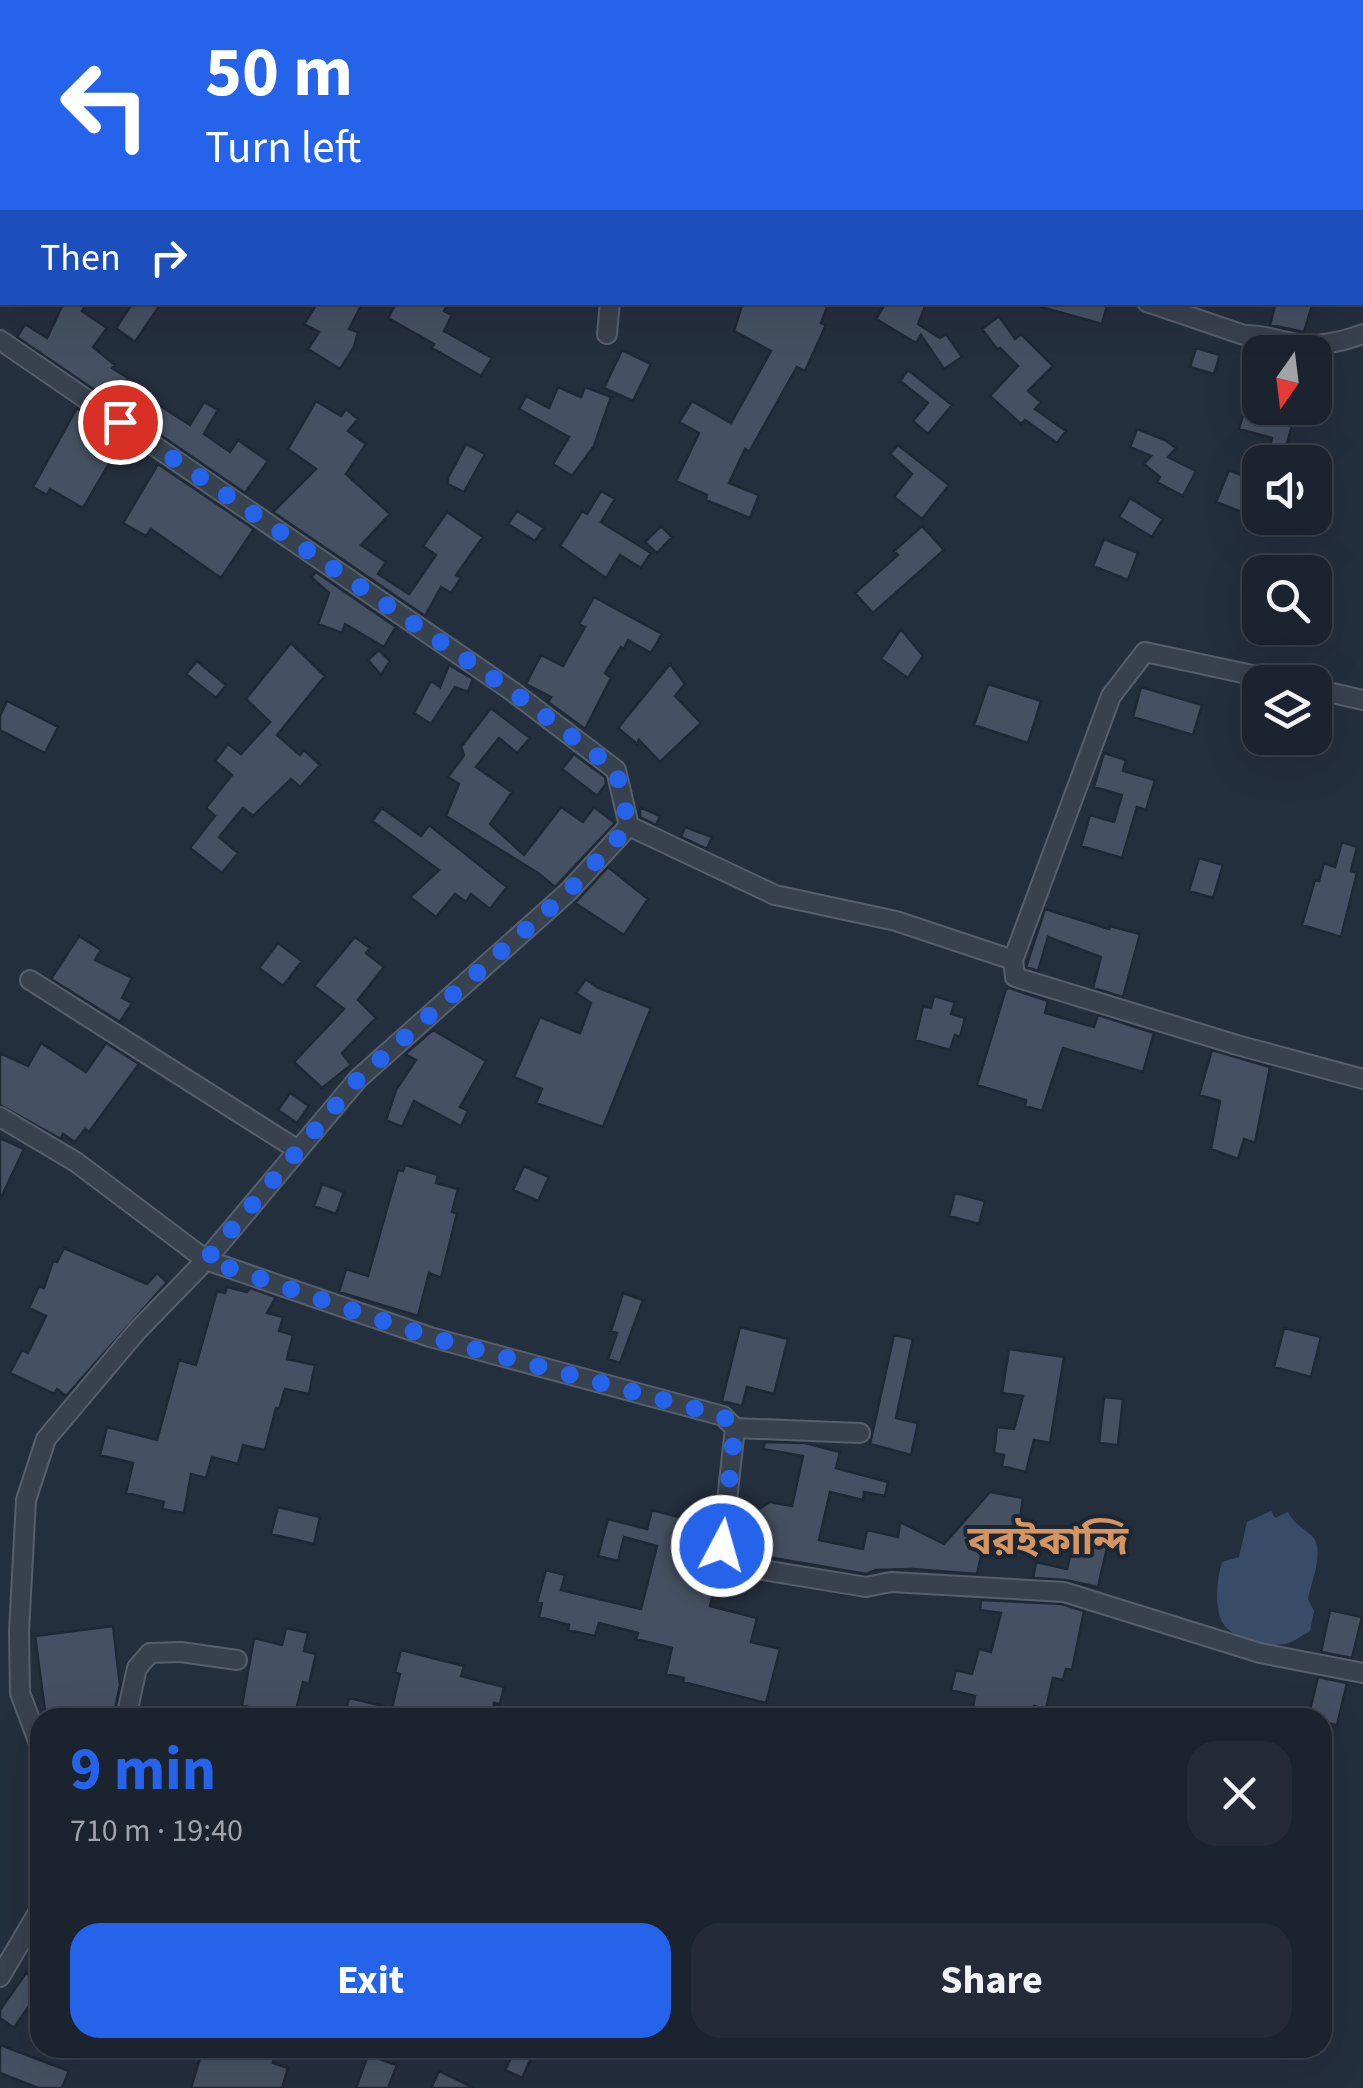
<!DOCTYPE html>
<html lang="en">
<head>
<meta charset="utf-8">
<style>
  body { margin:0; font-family:"Source Sans 3","Noto Sans Bengali",sans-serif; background:#242b36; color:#f1f3f6; height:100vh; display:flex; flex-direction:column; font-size:38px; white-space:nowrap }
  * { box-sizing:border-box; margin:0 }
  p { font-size:32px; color:#a0a4aa }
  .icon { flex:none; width:55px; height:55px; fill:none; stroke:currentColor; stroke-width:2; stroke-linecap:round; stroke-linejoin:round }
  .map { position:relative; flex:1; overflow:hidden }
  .details { position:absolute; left:30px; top:1708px; width:1302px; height:350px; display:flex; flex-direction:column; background:#1b232e; border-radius:30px; box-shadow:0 10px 40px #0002,0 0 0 2px #39404a }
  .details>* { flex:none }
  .top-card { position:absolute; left:0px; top:0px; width:1365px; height:305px; box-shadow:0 10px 40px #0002,0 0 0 2px #39404a; background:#2563eb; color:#fff; overflow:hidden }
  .needle { width:65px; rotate:194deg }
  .controls { position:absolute; left:1242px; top:335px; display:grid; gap:20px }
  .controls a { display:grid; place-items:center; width:90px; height:90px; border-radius:20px; background:#1b232e; box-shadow:0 10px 40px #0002,0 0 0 2px #39404a; font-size:50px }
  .pin { position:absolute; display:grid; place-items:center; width:85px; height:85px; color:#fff; margin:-42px; border:5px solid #fff; border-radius:50%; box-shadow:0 2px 10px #0007 }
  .me { position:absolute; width:110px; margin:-55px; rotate:6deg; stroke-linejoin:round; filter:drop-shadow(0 0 8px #0008) }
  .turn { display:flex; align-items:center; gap:35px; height:210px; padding:0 40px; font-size:45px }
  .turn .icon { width:130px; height:130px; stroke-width:2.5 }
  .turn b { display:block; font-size:70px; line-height:85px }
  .then { display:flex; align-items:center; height:95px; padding:0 40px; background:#0003; gap:20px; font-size:38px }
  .round { display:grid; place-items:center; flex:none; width:105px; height:105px; border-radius:30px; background:#242b36 }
  .overview { display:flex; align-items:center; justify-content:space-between; height:170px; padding:0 40px }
  h1 { font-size:60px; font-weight:700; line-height:75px; color:#2563eb }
  .button { display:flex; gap:20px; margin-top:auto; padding:20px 40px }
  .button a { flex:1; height:115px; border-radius:30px; background:#2563eb; color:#fff; font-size:40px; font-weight:700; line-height:115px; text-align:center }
  .button a+a { background:#242b36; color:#f1f3f6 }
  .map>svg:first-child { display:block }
</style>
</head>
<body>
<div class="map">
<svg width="1363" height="2088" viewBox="0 0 1363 2088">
  <rect width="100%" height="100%" fill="#242f3e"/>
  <path fill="#394c67" d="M129 0H294L134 2Z
    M1271 1511 1275 1518 1288 1512C1294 1524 1302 1527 1311 1535 1326 1549 1311 1582 1308 1599L1314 1611 1310 1631C1303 1635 1296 1640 1289 1643 1269 1649 1226 1639 1220 1617 1215 1600 1217 1579 1222 1562L1239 1557 1247 1522Z"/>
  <path fill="#455162" stroke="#1f2835" stroke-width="2.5" d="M64 302H87L82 311 107 328 93 347 115 365 112 368 128 378 119 391 127 396 124 400 150 419 159 405 190 425 204 402 218 410 204 434 230 452 238 440 268 461 245 493 17 337 25 324 47 338Z
    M133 302H162L135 342 116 328Z
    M318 302H363L349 329 358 332 354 347 340 369 308 349 319 332 304 324Z
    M397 302H449L444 311 452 315 444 331 492 358 481 376 432 348 434 344 388 318Z
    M743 302H829L821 323 826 325 805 371 797 367 749 452 745 449 729 483 759 495 750 518 706 500 707 495 676 481 699 433 679 422 692 401 731 423 771 351 734 331Z
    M886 302H927L918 324 940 338 946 334 962 357 944 369 921 335 916 343 876 319Z
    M1041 302H1108L1102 324 1041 307Z
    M1276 302H1313L1304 332 1270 325Z
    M999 316 1015 339 1021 334 1053 366 1028 391 1041 402 1035 409 1066 431 1057 443 1025 420 1021 424 990 396 1018 366 1000 348 997 349 982 329Z
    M1196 348 1220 355 1214 374 1190 367Z
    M622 350 651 364 633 401 604 388Z
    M908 370 952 405 928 434 913 421 928 403 900 381Z
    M1256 371 1260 372V408L1296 411 1285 450 1270 446 1272 438 1239 429Z
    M558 387 581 397 585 387 611 397 594 446 572 476 553 464 569 437 519 409 526 396 549 408Z
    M316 401 341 416 346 409 358 419 348 431 366 444 346 474 390 514 361 545 386 562 378 574 409 594 436 555 423 546 447 512 483 537 456 575 461 578 451 593 441 587 425 616 273 512 316 469 288 449Z
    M77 408 123 440 83 508 50 489 47 495 33 487Z
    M1137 429 1165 440 1176 448 1168 457 1196 471 1183 496 1157 482 1160 477 1144 464 1151 456 1130 447Z
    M466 444 485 454 464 492 448 484V478Z
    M898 445 949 485 922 519 894 497 912 474 890 454Z
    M158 464 254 529 221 578 151 529 146 536 123 523Z
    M1229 470 1260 483V519L1216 502Z
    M601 491 615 499 601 522 651 553 641 568 620 555 606 578 560 546 582 511 587 514Z
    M1130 498 1163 519 1152 537 1119 517Z
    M517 511 544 528 535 541 508 524Z
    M661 526 672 537 657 553 645 542Z
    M922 526 944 550 873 613 855 593 898 555 894 551Z
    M1104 539 1138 553 1128 580 1093 566Z
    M316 572 396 627 384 647 345 624 342 633 318 624 329 593 311 577Z
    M594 597 662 634 651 653 628 640 624 649 621 647 605 673 611 678 585 729 548 702 551 697 526 684 541 655 563 666 585 627 579 624Z
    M901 629 923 656 908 678 881 659Z
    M291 643 325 676 277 735 300 755 304 750 320 765 300 787 291 779 253 816 243 808 219 837 238 853 222 873 190 848 215 816 206 808 232 775 215 761 228 744 241 754 270 722 246 699Z
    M379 650 390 661 381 675 368 660Z
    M197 661 226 685 216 698 186 674Z
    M670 664 685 684 675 696 701 723 660 762 639 740 637 744 618 728Z
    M449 665 473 679 468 692 455 687 431 724 414 713 431 681 440 687Z
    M988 684 1041 701 1028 743 974 725Z
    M1141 687 1202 705 1193 735 1133 717Z
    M7 701 58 727 45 753 0 730V716Z
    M491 708 530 738 517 753 499 738 476 767 512 792 490 824 524 855 561 807 583 822 594 807 615 823 555 887 538 873 446 816 459 784 448 777 464 755 461 747Z
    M1104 753 1126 760 1123 771 1155 780 1146 810 1137 807 1122 858 1081 846 1090 815 1114 822 1122 795 1094 787Z
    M574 754 605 777 606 784 597 796 562 769Z
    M640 807 660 816 656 825 640 817Z
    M382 808 421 836 429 825 507 887 490 909 471 894 466 902 455 894 436 917 410 897 439 870 372 821Z
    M685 827 712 837 707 849 681 837Z
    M1342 842 1357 847 1351 871 1357 873 1341 937 1302 925 1315 880 1319 881 1324 863 1335 867Z
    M1199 858 1223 865 1213 898 1189 891Z
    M608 867 648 899 624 935 575 903Z
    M1045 909 1109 929 1110 926 1140 934 1123 997 1093 988 1101 957 1048 937 1038 971 1026 967Z
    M79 936 101 950 95 960 132 978 122 998 132 1003 120 1022 51 979Z
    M355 937 370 948 366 953 384 967 358 1000 376 1018 342 1053 351 1065 322 1088 294 1062 344 1009 314 986Z
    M278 943 302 961 283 986 259 968Z
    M586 979 598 988 651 1008 603 1127 536 1103 542 1089 514 1077 540 1017 580 1033 591 1003 576 993Z
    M1009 988 1048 1001 1045 1013 1094 1027 1098 1015 1154 1033 1143 1072 1063 1048 1042 1111 1025 1106 1026 1100 977 1085 1006 989Z
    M934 996 955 1002 951 1014 965 1018 960 1037 955 1035 950 1050 915 1040 923 1006 931 1008Z
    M433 1030 486 1061 460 1107 468 1111 461 1126 414 1101 402 1127 386 1120 396 1090 416 1060 405 1054Z
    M41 1043 86 1072 106 1043 139 1064 89 1132 85 1129 75 1142 63 1134 61 1139 0 1105V1053L28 1066Z
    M1212 1050 1270 1067 1255 1143 1244 1139 1238 1159 1211 1149 1220 1101 1199 1095Z
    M290 1093 309 1106 297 1123 278 1110Z
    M0 1138 24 1149 0 1200Z
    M405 1165 438 1175 436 1183 458 1189 452 1212 457 1213 441 1278 429 1273 418 1316 339 1292 346 1269 368 1276 398 1170 403 1171Z
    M524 1166 549 1177 538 1201 513 1190Z
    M322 1184 344 1192 336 1214 314 1206Z
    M955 1193 985 1201 979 1224 949 1216Z
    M64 1248 147 1284 157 1273 167 1282 66 1396 57 1389 54 1394 10 1373 22 1350 28 1353 46 1316 29 1308 39 1286 44 1288 53 1261 57 1262Z
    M227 1287 247 1292 250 1288 276 1297 267 1313 283 1317 279 1331 293 1335 287 1359 315 1365 309 1394 285 1389 279 1409 276 1408 265 1450 243 1445 238 1464 212 1457 206 1478 191 1474 184 1513 162 1509 164 1502 126 1493 133 1463 100 1455 107 1427 157 1440 179 1360 196 1365 217 1291 225 1293Z
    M623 1293 643 1300 620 1363 608 1359 617 1333 611 1331Z
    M740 1327 788 1339 774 1394 747 1387 742 1406 722 1401Z
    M1284 1328 1321 1337 1311 1377 1274 1367Z
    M894 1335 913 1339 896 1418 918 1423 911 1455 870 1444Z
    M1009 1349 1064 1357 1050 1443 1034 1440 1026 1472 1002 1466 1004 1455 994 1453 997 1427 1014 1429 1023 1396 1002 1393Z
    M1104 1397 1123 1399 1118 1445 1099 1443Z
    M765 1442 805 1443 840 1452 836 1468 888 1482 885 1496 864 1492 863 1500 830 1492 819 1540 863 1549 867 1530 898 1537 900 1522 944 1544 990 1492 1023 1498 1015 1553 983 1547 977 1574 912 1569 876 1570 866 1574 738 1552 746 1510 759 1509 770 1502 792 1506 803 1456 763 1449Z
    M278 1507 320 1517 314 1544 271 1534Z
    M652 1510 694 1521 681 1572 716 1581 710 1606 757 1618 751 1642 780 1649 766 1703 683 1682 684 1678 666 1674 672 1648 636 1639 638 1633 599 1623 595 1636 568 1630 569 1625 539 1617 542 1603 537 1602 546 1570 565 1575 561 1590 641 1609 657 1546 624 1537 618 1561 598 1556 608 1519 647 1529Z
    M1075 1535 1108 1543 1098 1587 1065 1580 1033 1578 1036 1562 1067 1569Z
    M981 1600 1062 1604 1084 1611 1072 1670 1066 1669 1063 1680 1053 1678 1046 1709 1034 1706 1032 1718H1000L1001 1714 973 1707 975 1696 951 1690 956 1670 972 1674 979 1649 991 1652 1001 1613 980 1610Z
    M1330 1610 1362 1617 1352 1658 1321 1652Z
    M113 1626 120 1685 114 1714 46 1718 35 1636Z
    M286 1628 308 1633 304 1651 316 1654 309 1684 303 1682 294 1718H281L242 1705 254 1638 282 1645Z
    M401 1650 464 1666 461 1676 504 1687 500 1704 494 1703 491 1718H362L345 1713 349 1698 392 1708 400 1674 395 1672Z
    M1318 1677 1347 1683 1337 1725 1322 1722V1718H1308Z
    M26 1973 40 1983V1990L14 2028 0 2018V2010Z
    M0 2045 69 2071 62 2088H38L0 2073Z
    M203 2048H276L273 2063 288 2068 282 2088H191Z
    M516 2048H536L522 2078 505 2070Z
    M368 2055 397 2065 388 2088H356Z
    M439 2071 474 2088H431Z"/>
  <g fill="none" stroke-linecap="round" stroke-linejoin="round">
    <defs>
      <path id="minor" d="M673 2 674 0
        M1147 302 1244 335C1261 334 1275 340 1292 343 1314 348 1342 342 1363 334
        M607 334 610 302
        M0 340 512 691 616 770 629 826
        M1285 682 1145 652 1111 696 1013 960 1015 977 1237 1045 1363 1079
        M1315 689 1363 700
        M629 826 568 892 358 1079 206 1260 430 1337 723 1416 735 1428 722 1546 725 1560 739 1566 866 1587 891 1582 1064 1592 1260 1653 1363 1673
        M629 826 775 895 896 921 1013 960
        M30 980 298 1150
        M0 1117 76 1162 206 1260 138 1330 46 1439 26 1500 19 1632 20 1693 40 1746
        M735 1428 860 1433
        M126 1718 137 1668 150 1653 181 1652 237 1660
        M0 1977 40 1909"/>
    </defs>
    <use href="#minor" stroke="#565f6c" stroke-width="22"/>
    <use href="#minor" stroke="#38414e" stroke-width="18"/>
  </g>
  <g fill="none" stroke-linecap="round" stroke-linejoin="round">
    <path stroke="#2563eb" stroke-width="18" stroke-dasharray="0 32.4" d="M120 422 512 691 616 770 629 826 568 892 358 1079 206 1260 430 1337 723 1416 735 1428 722 1546"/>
  </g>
  <g text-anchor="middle" stroke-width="8" stroke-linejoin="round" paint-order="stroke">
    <g font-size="40" font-weight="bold" fill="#d59563" stroke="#1d2633">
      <text x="1048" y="1554">বরইকান্দি</text>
    </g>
  </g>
</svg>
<div class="controls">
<a><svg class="needle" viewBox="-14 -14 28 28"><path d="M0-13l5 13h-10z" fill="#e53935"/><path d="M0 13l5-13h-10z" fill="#a0a4aa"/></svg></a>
<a><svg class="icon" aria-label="sound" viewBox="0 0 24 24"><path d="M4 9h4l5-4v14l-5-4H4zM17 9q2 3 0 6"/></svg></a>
<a><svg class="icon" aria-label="search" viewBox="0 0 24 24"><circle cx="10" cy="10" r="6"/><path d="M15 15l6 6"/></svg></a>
<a><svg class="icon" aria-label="layers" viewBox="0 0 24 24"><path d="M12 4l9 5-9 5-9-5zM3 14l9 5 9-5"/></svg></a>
</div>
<div class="pin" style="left:120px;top:422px;background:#d93025"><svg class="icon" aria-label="arrive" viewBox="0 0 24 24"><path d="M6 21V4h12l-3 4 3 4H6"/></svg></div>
<svg class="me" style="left:722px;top:1546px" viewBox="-20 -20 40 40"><circle r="17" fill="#2563eb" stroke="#fff" stroke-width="3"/><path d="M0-11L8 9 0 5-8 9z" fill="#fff"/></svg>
<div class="top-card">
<div class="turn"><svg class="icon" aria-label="left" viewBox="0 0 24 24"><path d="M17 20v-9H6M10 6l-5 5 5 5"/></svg><div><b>50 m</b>Turn left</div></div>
<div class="then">Then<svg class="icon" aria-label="right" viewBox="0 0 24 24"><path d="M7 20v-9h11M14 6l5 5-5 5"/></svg></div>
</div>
<section class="details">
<div class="overview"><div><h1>9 min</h1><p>710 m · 19:40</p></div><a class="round"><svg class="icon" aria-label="close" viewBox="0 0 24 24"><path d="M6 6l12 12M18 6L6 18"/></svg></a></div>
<div class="button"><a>Exit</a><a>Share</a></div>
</section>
</div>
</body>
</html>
